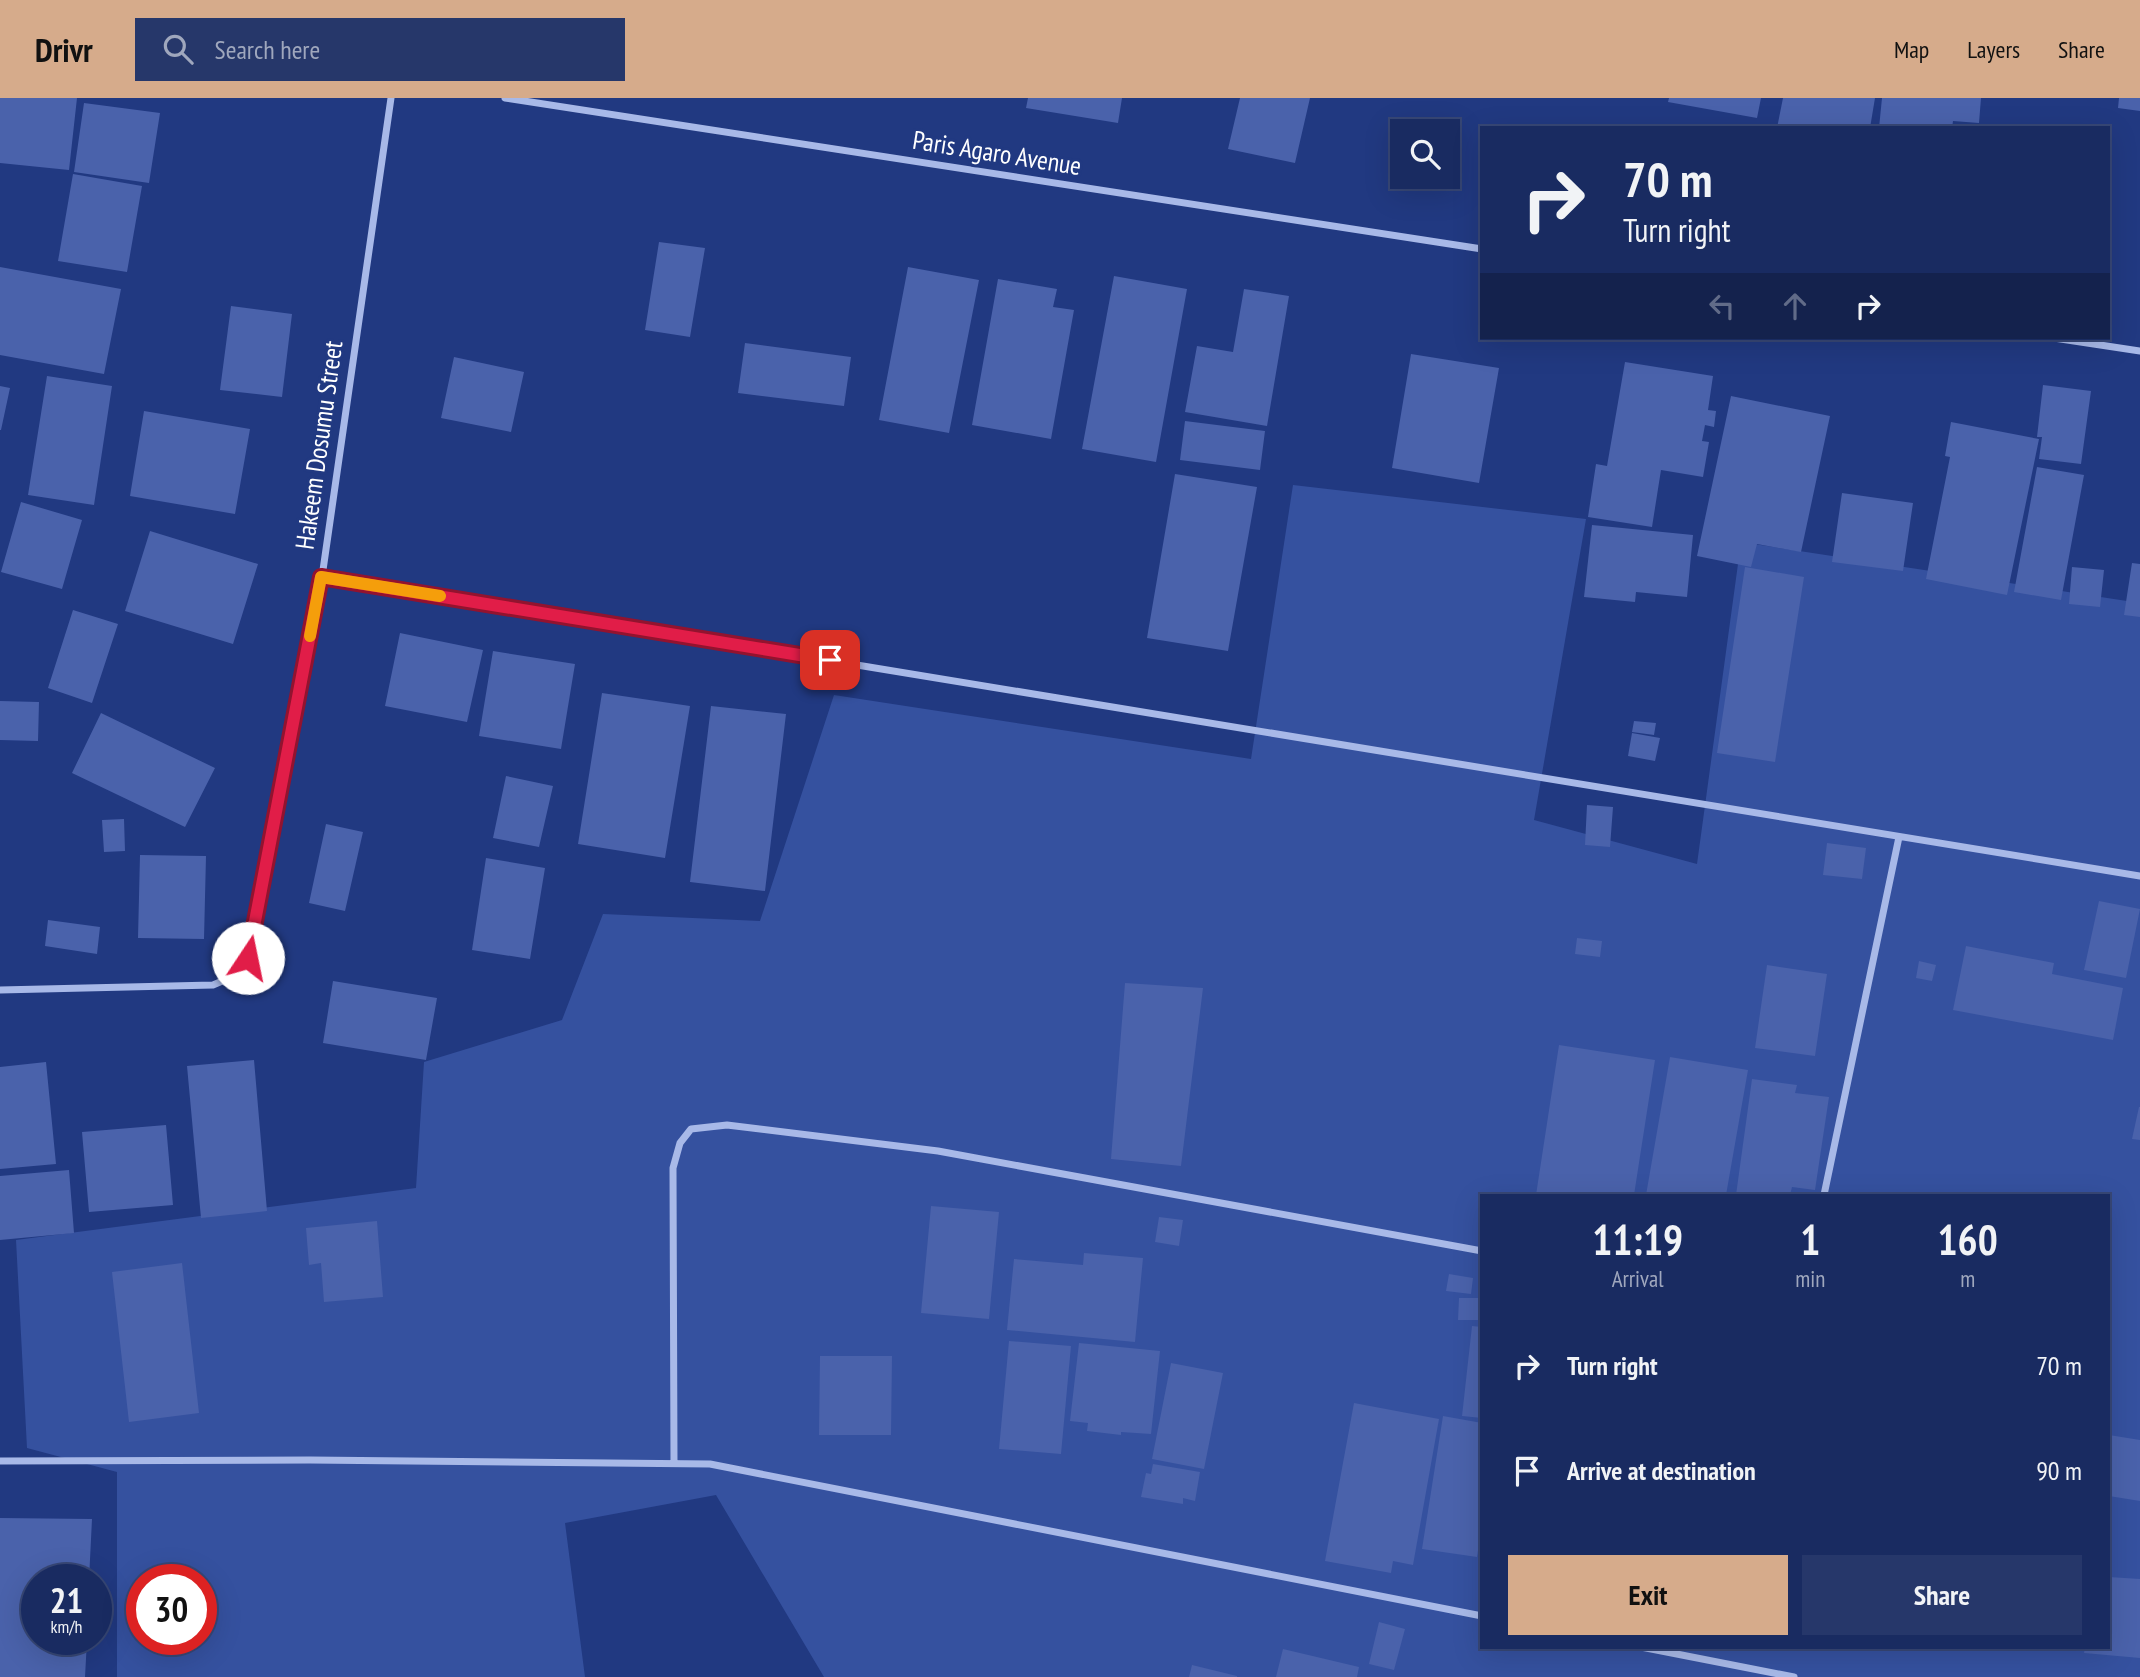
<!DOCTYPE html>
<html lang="en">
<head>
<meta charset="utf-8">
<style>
  body { margin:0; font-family:"PT Sans Narrow",sans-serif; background:#26376a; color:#f1f3f6; height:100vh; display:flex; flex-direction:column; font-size:26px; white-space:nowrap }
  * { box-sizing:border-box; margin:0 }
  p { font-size:23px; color:#9fa7bd }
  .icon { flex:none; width:38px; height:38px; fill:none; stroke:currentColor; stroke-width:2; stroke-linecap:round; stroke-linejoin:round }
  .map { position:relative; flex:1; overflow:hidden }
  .details { position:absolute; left:1480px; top:1096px; width:630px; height:455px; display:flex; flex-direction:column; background:#192b61; border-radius:0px; box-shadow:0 7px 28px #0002,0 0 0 2px #374776 }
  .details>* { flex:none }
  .hud { position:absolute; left:1480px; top:28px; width:630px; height:214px; border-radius:0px; box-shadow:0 7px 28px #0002,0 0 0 2px #374776; background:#192b61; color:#f1f3f6; overflow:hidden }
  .controls { position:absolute; left:1390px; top:21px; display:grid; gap:14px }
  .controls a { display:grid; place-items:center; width:70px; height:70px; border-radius:0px; background:#192b61; box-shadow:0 7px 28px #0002,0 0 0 2px #374776; font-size:35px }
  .speed { position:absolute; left:21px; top:1466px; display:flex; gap:14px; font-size:35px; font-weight:700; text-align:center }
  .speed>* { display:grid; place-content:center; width:91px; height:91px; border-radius:50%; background:#192b61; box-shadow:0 7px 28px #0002,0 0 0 2px #374776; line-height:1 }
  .speed small { font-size:18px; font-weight:400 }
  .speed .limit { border:10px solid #d22; background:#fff; color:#111 }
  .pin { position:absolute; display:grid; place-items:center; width:60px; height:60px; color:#fff; margin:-30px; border-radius:14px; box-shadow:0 4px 10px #0006 }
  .me { position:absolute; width:77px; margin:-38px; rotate:11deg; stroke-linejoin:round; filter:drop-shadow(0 0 5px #0008) }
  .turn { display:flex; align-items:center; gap:24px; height:147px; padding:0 28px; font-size:32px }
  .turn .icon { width:91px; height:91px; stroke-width:2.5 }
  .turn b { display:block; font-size:49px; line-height:60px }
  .lanes { display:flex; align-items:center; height:66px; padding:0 28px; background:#0003; justify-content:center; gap:35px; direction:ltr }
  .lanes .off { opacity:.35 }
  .eta { display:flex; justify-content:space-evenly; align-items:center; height:119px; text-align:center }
  .eta b { font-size:42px; font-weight:700; line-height:49px }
  .primary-button { display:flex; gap:14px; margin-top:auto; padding:14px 28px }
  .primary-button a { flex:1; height:80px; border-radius:0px; background:#d6ab8b; color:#111; font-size:28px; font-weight:700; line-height:80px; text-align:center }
  .primary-button a+a { background:#26376a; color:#f1f3f6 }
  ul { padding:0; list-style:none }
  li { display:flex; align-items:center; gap:21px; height:105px; padding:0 28px }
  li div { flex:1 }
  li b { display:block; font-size:26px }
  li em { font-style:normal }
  header { display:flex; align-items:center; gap:42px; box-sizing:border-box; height:98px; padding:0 35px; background:#d6ab8b; color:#111 }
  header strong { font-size:33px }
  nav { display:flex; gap:38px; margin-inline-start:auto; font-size:24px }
  .search { width:490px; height:63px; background:#26376a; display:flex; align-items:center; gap:18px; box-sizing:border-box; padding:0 24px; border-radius:0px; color:#9fa7bd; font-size:26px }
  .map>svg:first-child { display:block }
</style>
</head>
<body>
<header>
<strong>Drivr</strong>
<div class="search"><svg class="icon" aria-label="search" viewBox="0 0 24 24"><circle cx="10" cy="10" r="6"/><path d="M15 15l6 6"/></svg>Search here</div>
<nav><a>Map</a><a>Layers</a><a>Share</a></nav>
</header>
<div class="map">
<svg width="2140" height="1579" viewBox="0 0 2140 1579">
  <rect width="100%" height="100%" fill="#213981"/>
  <path fill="#35519f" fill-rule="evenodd" d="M1293 387 1586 421 1534 722 1697 766 1741 444 2140 505V1579H824L716 1397 565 1425 585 1579H117V1374L27 1350 16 1142 416 1090 424 964 562 922 603 816 760 823 834 597 1251 661ZM1482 1097H2109V1549H1482ZM142 1482H201V1542H142Z"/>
  <path fill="#4a62ab" d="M0 0H77L69 72 0 65Z
    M1028 0H1122L1118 25 1026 10Z
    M1240 0H1310L1295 65 1228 51Z
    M1669 0H1761L1757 20 1668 4Z
    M1783 0H1875L1870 30H1777Z
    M1882 0H1981L1979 25 1953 23 1952 30H1879Z
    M2119 0H2140V13L2118 10Z
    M84 5 160 15 149 85 74 74Z
    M73 76 142 88 127 174 58 163Z
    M659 144 705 150 690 239 645 232Z
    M0 169 121 191 104 276 0 257Z
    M908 169 979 182 949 335 879 322Z
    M1114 178 1187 191 1156 364 1082 351Z
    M998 181 1057 191 1053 209 1074 212 1051 341 972 327Z
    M1244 191 1289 198 1267 328 1185 314 1197 248 1233 254Z
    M231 208 292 216 282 299 220 292Z
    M745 245 851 259 844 308 738 295Z
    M1411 256 1499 270 1479 385 1392 370Z
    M454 259 524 274 511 334 441 320Z
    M1625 264 1713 278 1708 312 1716 313 1714 329 1705 327 1702 343 1709 344 1703 379 1661 372 1652 429 1588 419 1596 366 1607 368Z
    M47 278 112 288 94 407 28 397Z
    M2043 287 2091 293 2081 366 2039 361 2042 339H2037Z
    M0 288 10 290 1 332H0Z
    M1731 298 1830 318 1801 454 1757 446 1751 469 1697 458Z
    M144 313 250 331 235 416 130 398Z
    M1185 323 1265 333 1260 372 1180 362Z
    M1951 324 2039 341 2007 497 1926 481 1950 359 1945 358Z
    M2037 369 2084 377 2061 502 2014 494Z
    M1175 376 1257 389 1228 553 1147 540Z
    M1842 395 1913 405 1903 473 1832 464Z
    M21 404 82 422 62 491 1 474Z
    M1592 427 1693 437 1687 499 1636 494 1635 504 1584 499Z
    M150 433 258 466 233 546 125 513Z
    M2132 465 2140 466V519L2124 517Z
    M1745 469 1804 479 1775 664 1717 655Z
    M2072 469 2104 472 2100 509 2069 506Z
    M73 512 118 526 92 605 48 590Z
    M400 535 483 552 467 624 385 608Z
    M493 553 575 566 561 651 479 638Z
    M602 595 690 608 665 760 578 746Z
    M0 603 39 604 38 643 0 642Z
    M711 608 786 616 765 793 690 784Z
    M101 615 215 670 185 729 72 675Z
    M1634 623 1656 625 1654 637 1632 634Z
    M1632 635 1660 640 1655 663 1628 658Z
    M506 678 553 688 539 749 493 740Z
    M1587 707 1613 709 1610 749 1585 747Z
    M124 721 125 753 104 754 102 722Z
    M326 726 363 734 345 813 309 805Z
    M1827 745 1866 750 1862 781 1823 777Z
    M140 757 206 758 204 841 138 840Z
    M486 760 545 770 530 861 472 852Z
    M2099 803 2140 811 2126 880 2084 872Z
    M48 822 100 829 97 856 45 848Z
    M1577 840 1602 843 1600 859 1575 856Z
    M1966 848 2054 865 2052 876 2123 890 2113 942 1953 912Z
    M1919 863 1936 867 1932 883 1916 880Z
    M1767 867 1827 876 1815 958 1755 950Z
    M333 883 437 900 426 962 323 945Z
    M1125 885 1203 890 1181 1068 1111 1061Z
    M1559 947 1655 962 1634 1097H1536Z
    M1670 959 1748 972 1726 1097H1646Z
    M254 962 267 1113 201 1120 187 968Z
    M46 964 56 1066 0 1071V969Z
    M1752 981 1797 987 1795 995 1829 999 1815 1092 1792 1089 1790 1097H1736Z
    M2139 1009H2140V1042L2132 1041Z
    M166 1027 173 1107 89 1114 82 1034Z
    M69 1072 74 1135 0 1142V1078Z
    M931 1108 999 1114 989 1221 921 1215Z
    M1159 1119 1183 1122 1179 1148 1155 1144Z
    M377 1123 383 1199 324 1204 321 1165 309 1167 306 1130Z
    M1084 1155 1143 1160 1135 1244 1007 1232 1014 1161 1083 1167Z
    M182 1165 199 1315 129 1324 112 1174Z
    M1449 1176 1473 1180 1471 1196 1446 1193Z
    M1459 1200H1482V1222H1458Z
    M1472 1228 1482 1229V1320L1462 1318Z
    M1009 1243 1071 1248 1061 1356 999 1351Z
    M1079 1245 1160 1253 1151 1336 1121 1334V1337L1087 1333 1088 1325 1070 1323Z
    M820 1258H892L891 1337H819Z
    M1171 1265 1223 1275 1204 1371 1152 1361Z
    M1354 1305 1439 1321 1413 1467 1393 1463 1391 1475 1325 1463Z
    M1443 1318 1482 1325V1426L1477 1459 1422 1451Z
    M2109 1337 2140 1342V1403L2109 1398Z
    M1153 1366 1200 1374 1195 1403 1183 1400V1406L1141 1399 1146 1375 1151 1376Z
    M0 1420 92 1421 89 1482H37V1542H87L85 1579H0Z
    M2109 1479 2140 1481V1560L2084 1555 2085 1549H2109Z
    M1379 1524 1405 1531 1394 1572 1369 1566Z
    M1283 1551 1359 1569 1357 1579H1276Z
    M1192 1567 1237 1578V1579H1189Z"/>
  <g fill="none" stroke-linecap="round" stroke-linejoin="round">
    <path stroke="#a8b9e8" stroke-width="7" d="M505 0 1482 151
      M2054 240 2140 253
      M322 479 2140 778
      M0 892 213 887 234 878 248 860 322 479 391 0
      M1824 1097 1899 739
      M0 1363 310 1362 710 1366 1482 1518
      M674 1365 673 1070 680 1045 691 1031 727 1027 938 1053 1482 1153
      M1641 1549 1794 1579"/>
  </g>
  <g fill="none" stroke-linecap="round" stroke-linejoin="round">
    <defs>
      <path id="route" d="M248 860 321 479 830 562"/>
    </defs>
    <use href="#route" stroke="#92132f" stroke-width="18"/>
    <use href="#route" stroke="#e11d48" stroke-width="12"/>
    <path stroke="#f59e0b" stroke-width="12" d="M310 538 321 479 440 498"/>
  </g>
  <g text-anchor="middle" stroke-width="6" stroke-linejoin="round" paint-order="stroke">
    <g font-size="26" fill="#fff" stroke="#213981">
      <text transform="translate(997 55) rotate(9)" y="9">Paris Agaro Avenue</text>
      <text transform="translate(319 347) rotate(-82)" y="9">Hakeem Dosumu Street</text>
    </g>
  </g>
</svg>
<div class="controls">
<a><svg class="icon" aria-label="search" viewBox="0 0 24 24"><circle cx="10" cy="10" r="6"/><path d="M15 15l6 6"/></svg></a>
</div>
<div class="speed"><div>21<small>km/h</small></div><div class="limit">30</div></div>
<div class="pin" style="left:830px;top:562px;background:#d93025"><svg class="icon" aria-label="arrive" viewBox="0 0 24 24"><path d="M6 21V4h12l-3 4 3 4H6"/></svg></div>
<svg class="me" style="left:248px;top:860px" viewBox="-20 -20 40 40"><circle r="19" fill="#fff"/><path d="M0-13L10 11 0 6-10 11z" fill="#e11d48"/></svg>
<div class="hud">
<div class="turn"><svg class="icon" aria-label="right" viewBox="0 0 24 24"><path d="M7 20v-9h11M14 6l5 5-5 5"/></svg><div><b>70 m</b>Turn right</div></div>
<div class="lanes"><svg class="icon off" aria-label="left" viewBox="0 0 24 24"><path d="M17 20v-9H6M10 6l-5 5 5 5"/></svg><svg class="icon off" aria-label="ahead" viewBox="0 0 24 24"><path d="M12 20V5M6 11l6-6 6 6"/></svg><svg class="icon" aria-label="right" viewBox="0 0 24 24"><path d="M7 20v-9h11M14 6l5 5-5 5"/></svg></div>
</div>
<section class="details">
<div class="eta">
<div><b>11:19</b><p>Arrival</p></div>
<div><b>1</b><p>min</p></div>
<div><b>160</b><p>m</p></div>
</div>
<ul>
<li><svg class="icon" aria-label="right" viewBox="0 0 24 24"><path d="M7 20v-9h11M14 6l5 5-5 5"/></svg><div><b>Turn right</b></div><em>70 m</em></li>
<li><svg class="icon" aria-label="arrive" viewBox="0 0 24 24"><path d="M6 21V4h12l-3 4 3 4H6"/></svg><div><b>Arrive at destination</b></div><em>90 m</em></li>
</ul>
<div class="primary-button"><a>Exit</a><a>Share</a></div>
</section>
</div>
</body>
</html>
